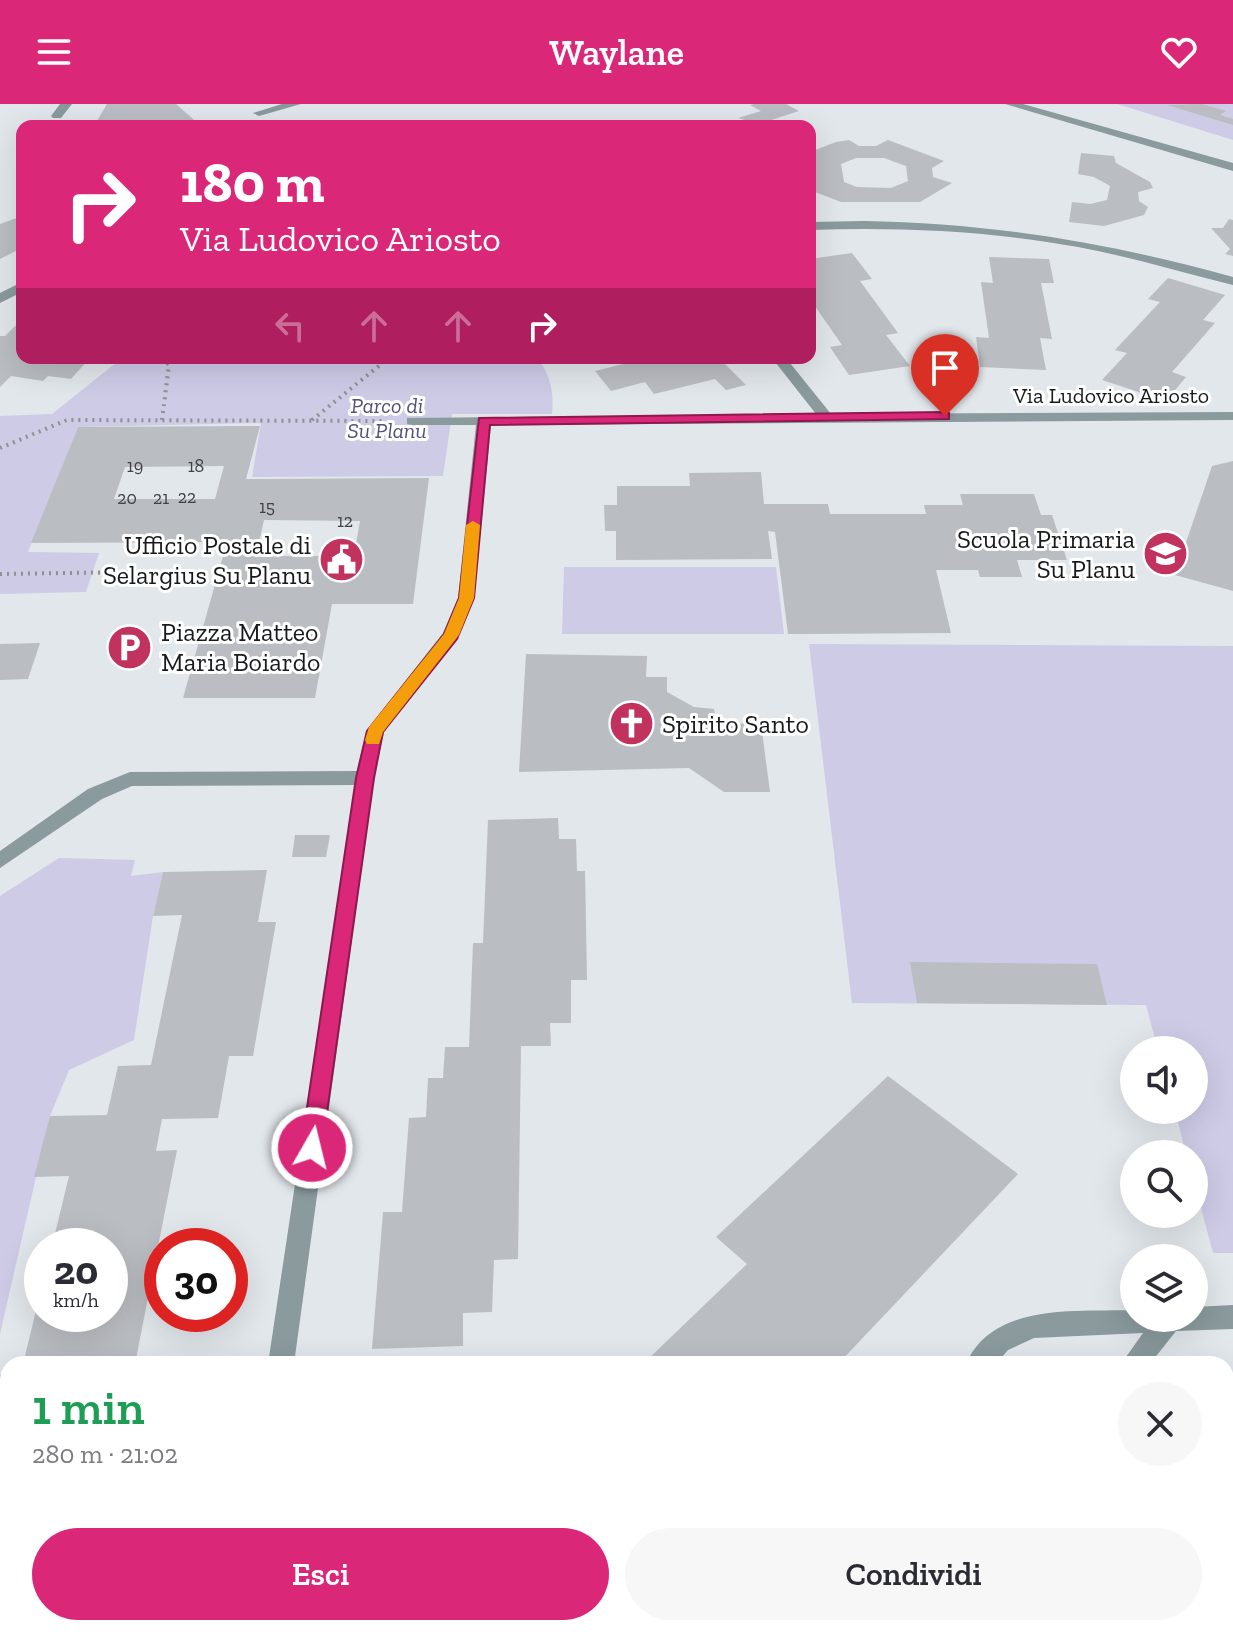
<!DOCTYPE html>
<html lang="it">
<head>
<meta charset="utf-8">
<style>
  body { margin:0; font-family:"Zilla Slab",serif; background:#f7f7f7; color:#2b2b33; height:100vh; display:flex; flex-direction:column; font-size:30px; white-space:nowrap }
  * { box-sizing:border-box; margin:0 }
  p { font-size:26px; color:#7c7c81 }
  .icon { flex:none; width:44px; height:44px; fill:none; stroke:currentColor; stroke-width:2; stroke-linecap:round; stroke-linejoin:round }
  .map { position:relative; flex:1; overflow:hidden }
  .details { position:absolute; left:0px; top:1252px; width:1234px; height:280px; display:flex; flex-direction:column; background:#fff; border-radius:24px 24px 0 0; box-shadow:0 8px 32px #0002 }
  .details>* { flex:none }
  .banner { position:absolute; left:16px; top:16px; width:800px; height:244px; border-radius:16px; box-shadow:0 8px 32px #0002; background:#db2777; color:#fff; overflow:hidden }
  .fabs { position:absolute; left:1120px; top:932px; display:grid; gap:16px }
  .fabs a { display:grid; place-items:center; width:88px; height:88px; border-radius:50%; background:#fff; box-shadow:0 8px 32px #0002; font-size:40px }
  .speed { position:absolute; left:24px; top:1124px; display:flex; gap:16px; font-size:40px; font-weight:700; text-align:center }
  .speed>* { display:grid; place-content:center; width:104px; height:104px; border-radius:50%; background:#fff; box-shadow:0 8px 32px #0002; line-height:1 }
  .speed small { font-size:20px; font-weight:400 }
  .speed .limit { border:12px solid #d22; background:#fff; color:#111 }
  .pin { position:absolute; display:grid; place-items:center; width:68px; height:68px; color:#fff; margin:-82px -34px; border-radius:50% 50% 50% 0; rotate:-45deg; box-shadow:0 0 8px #0007 }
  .pin .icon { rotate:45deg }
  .me { position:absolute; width:88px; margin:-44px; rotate:8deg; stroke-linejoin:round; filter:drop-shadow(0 0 6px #0008) }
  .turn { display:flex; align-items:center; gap:28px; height:168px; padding:0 32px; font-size:36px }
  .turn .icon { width:104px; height:104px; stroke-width:2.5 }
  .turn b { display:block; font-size:56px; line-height:68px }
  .lanes { display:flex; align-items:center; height:76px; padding:0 32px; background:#0003; justify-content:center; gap:40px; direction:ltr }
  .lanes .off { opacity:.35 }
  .round { display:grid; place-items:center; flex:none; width:84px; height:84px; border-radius:42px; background:#f7f7f7 }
  .head { display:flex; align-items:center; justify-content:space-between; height:136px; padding:0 32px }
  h1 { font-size:48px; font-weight:600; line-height:60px; color:#1e9e55 }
  .primary-button { display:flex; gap:16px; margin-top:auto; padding:16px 32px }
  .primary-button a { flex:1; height:92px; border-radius:48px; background:#db2777; color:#fff; font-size:32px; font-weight:600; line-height:92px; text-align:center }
  .primary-button a+a { background:#f7f7f7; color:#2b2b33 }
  header { display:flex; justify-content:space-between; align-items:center; height:104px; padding:0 32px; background:#db2777; color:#fff; font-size:36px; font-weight:600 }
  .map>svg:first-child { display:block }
</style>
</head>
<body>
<header><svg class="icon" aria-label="menu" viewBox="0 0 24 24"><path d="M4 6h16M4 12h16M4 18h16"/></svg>Waylane<svg class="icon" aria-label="heart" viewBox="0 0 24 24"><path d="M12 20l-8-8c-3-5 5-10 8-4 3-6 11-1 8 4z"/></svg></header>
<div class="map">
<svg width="1233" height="1532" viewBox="0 0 1233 1532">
  <rect width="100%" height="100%" fill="#e2e7eb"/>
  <path fill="#cdcbe6" d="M1117 0H1233V36Z
    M122 254H537C551 271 554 289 552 310H452L443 372 252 373 261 319 78 323 28 448 99 449 86 488 0 490V312L52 310Z
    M564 463H776L784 530H562Z
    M809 540 1233 542V1149H1213L1194 1078V1050H1186L1175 1006H1194V946H1158L1146 901 852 899Z
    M59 754 135 756 131 772 163 768 153 812 134 936 69 966 50 1012 0 1230V792Z"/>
  <path fill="#babdc2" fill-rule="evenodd" d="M107 0H176L201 22H94Z
    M786 0 799 7 759 20 738 14 761 7 750 1 754 0Z
    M1202 0 1226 7 1220 11 1233 15V21L1167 1Z
    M849 36 859 42H876L888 36 944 57 932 64 933 73 952 79 920 98H841L810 86 813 73 810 48 836 38ZM856 54H884L906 62 908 77 891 84 857 83 844 78 841 60Z
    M1081 49 1114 52 1116 59 1150 78 1153 84 1138 88 1139 97 1148 103 1144 111 1104 122 1069 118 1072 98 1090 100 1107 96 1110 82 1094 73 1078 70Z
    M22 112V144L0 155V120Z
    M1229 115 1233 116V152L1225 150 1230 145 1211 124H1223Z
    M852 149 872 175 860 177 898 229 886 231 910 262 849 271 830 243 842 241 810 195V185L814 184 810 178V155Z
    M989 153 1049 155 1054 179H1041L1052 235 1040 234 1046 266 980 263 976 233 989 234 981 178 993 179Z
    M1168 174 1225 191 1203 216 1215 219 1172 268 1186 273 1166 297 1102 276 1127 249 1115 246 1160 198 1148 195Z
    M15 222 22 223V254H90L71 275 48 272 43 277 11 272 0 283V232H5Z
    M628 254H710L715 260 723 258 746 281 726 286 715 275 654 290 645 278 611 287 595 267 631 258Z
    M260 322 246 375 429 374 413 500H332L315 594H183L227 438 31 439 78 323ZM224 362 215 395H114L125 363ZM264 416 360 417 354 452H256Z
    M1233 357V487L1175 471 1212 362Z
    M761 368 764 400H828L830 410H926L924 401H963L960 390H1034L1041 411H1052L1067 456H1017L1022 473H980L978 466H936L951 529 807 530H788L775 428 768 427 772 455 616 456V427H605L604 401H617V382H690L689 369Z
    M40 539 28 575 0 576V540Z
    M526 550 647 552 646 573H667V588L694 603 714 605 717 619 761 620 770 688H724L689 664 519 668Z
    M558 714 559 735H576L577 767H585L587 876H571V919H550L551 942H521L518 1155 494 1156 492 1208 463 1209V1242L372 1245 383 1108H402L409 1014 426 1013 428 974H443L445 943H469L473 839H483L488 716Z
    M295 731H330L326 753H292Z
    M267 766 258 818H276L253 952H229L218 1014 162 1015 156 1047 177 1046 135 1260H23L41 1186 42 1210H110V1142H52L69 1072 34 1073 50 1012 107 1011 118 962 151 961 182 811 153 812 163 768Z
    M910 858 1097 860 1107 901 917 899Z
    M888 972 1018 1070 838 1260H643L747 1160 716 1133Z
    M0 1270H8V1341H0Z
    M1233 1389V1500H1226V1390Z
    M1079 1524H1222L1224 1532H1081Z"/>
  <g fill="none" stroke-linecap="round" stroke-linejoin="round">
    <path stroke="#8d9194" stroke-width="3" stroke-dasharray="1 4" stroke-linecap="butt" d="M162 254 167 259
      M382 259 389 254"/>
    <path stroke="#8d9194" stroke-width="4" stroke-dasharray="2 5" stroke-linecap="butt" d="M162 316 169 261 165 257
      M312 316 385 257
      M0 344 67 316 385 317
      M0 470 130 468"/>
    <path fill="#8a9a9d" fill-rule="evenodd" d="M60 0H72L61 14H53L51 12Z
      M282 0H301L259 12 253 9Z
      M1005 0H1023L1233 59V67Z
      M864 117C991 119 1111 139 1233 173V181C1181 168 1131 153 1078 143 990 127 900 123 810 126V118Z
      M22 178V188L0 199V189Z
      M772 254H786L831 310 1233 308V316L491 321 474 494 457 535 384 628 374 674 294 1260H268L355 681 132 682 102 695 0 764V747L88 685 130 668 357 667 366 627 443 529 458 494 476 321H412L407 320V314L816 310Z
      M1233 1201V1225L1176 1227 1150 1260H1121L1143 1229 1034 1234 1008 1246 996 1260H966C993 1198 1078 1208 1134 1206V1214H1194V1203Z
      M8 1515V1524H42L39 1532H0V1518Z
      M263 1524H301L304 1532H266Z
      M752 1524H780L781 1532H753Z
      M903 1524H935L932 1532H900Z"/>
  </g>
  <path fill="#db2777" stroke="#8e194d" stroke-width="2" d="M945 308 949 309V315L490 321 474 494 457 535 383 628 374 674 322 1044 319 1051 312 1053 304 1051 301 1044 356 674 367 627 444 530 459 494 479 314Z"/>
  <path fill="#f59e0b" d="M473 417 480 421 474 494 459 531 383 628 379 640H367L365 636 369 623 444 530 459 494 466 421Z"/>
  <defs>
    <symbol id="school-disc" viewBox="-11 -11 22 22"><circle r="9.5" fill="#c1325f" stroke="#fff"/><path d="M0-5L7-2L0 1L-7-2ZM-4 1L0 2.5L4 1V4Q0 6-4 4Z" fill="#fff"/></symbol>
    <symbol id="civic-disc" viewBox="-11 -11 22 22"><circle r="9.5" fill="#c1325f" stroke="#fff"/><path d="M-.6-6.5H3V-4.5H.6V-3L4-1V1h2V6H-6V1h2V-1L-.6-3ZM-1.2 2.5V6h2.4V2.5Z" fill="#fff"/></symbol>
    <symbol id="parking-disc" viewBox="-11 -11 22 22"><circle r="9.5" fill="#c1325f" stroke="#fff"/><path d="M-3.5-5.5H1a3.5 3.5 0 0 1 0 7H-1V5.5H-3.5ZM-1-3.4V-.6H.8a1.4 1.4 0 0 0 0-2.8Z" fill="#fff"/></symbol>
    <symbol id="church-disc" viewBox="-11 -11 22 22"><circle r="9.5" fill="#c1325f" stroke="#fff"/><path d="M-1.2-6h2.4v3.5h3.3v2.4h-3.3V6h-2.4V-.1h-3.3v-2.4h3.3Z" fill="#fff"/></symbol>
  </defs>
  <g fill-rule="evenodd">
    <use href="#school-disc" x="1140" y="424" width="51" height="51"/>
    <use href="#civic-disc" x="316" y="430" width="51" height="51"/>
    <use href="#parking-disc" x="104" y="518" width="51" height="51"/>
    <use href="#church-disc" x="606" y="594" width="51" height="51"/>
  </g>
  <g text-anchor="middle" stroke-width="6" stroke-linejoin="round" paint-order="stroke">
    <g font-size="18" fill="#404245">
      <text x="135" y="368">19</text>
      <text x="196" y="368">18</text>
      <text x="187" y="399">22</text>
      <text x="127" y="400">20</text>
      <text x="161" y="400">21</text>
      <text x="267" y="409">15</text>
      <text x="345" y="423">12</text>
    </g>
    <g font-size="22" fill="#17191b" stroke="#fff">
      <text x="1111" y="299">Via Ludovico Ariosto</text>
    </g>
    <g font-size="22" font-style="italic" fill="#544f7b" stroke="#fff">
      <text x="387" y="309">Parco di<tspan x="387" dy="25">Su Planu</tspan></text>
    </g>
    <g font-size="26" fill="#17191b" stroke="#fff" text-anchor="end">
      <text x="1135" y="444">Scuola Primaria<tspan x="1135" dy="30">Su Planu</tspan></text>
      <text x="311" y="450">Ufficio Postale di<tspan x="311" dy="30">Selargius Su Planu</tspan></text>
      <text x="161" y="537" text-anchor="start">Piazza Matteo<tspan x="161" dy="30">Maria Boiardo</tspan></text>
      <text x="662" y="629" text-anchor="start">Spirito Santo</text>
    </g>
  </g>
</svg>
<div class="fabs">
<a><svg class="icon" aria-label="sound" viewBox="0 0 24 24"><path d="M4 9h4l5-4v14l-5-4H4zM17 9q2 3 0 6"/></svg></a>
<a><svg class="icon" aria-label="search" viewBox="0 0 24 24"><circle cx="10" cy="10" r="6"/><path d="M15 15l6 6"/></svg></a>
<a><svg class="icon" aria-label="layers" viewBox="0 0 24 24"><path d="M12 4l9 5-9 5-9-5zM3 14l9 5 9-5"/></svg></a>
</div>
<div class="speed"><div>20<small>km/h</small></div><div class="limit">30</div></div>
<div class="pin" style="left:945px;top:312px;background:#d93025"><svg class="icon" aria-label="arrive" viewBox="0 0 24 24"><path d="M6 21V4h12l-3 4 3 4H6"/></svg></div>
<svg class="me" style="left:312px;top:1044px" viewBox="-20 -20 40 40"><circle r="17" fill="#db2777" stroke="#fff" stroke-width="3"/><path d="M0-11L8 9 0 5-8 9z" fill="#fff"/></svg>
<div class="banner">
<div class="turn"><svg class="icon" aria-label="right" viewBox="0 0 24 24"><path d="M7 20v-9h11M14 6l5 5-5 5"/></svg><div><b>180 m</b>Via Ludovico Ariosto</div></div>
<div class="lanes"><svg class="icon off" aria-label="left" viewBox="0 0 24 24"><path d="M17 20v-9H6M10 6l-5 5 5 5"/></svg><svg class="icon off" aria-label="ahead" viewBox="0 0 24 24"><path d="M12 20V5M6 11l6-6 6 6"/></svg><svg class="icon off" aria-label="ahead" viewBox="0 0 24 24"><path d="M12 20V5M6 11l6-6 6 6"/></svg><svg class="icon" aria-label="right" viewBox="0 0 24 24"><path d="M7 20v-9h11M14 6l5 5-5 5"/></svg></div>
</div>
<section class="details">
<div class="head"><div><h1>1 min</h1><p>280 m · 21:02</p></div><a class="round"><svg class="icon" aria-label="close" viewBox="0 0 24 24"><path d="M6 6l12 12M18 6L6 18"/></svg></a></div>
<div class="primary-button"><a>Esci</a><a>Condividi</a></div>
</section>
</div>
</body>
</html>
